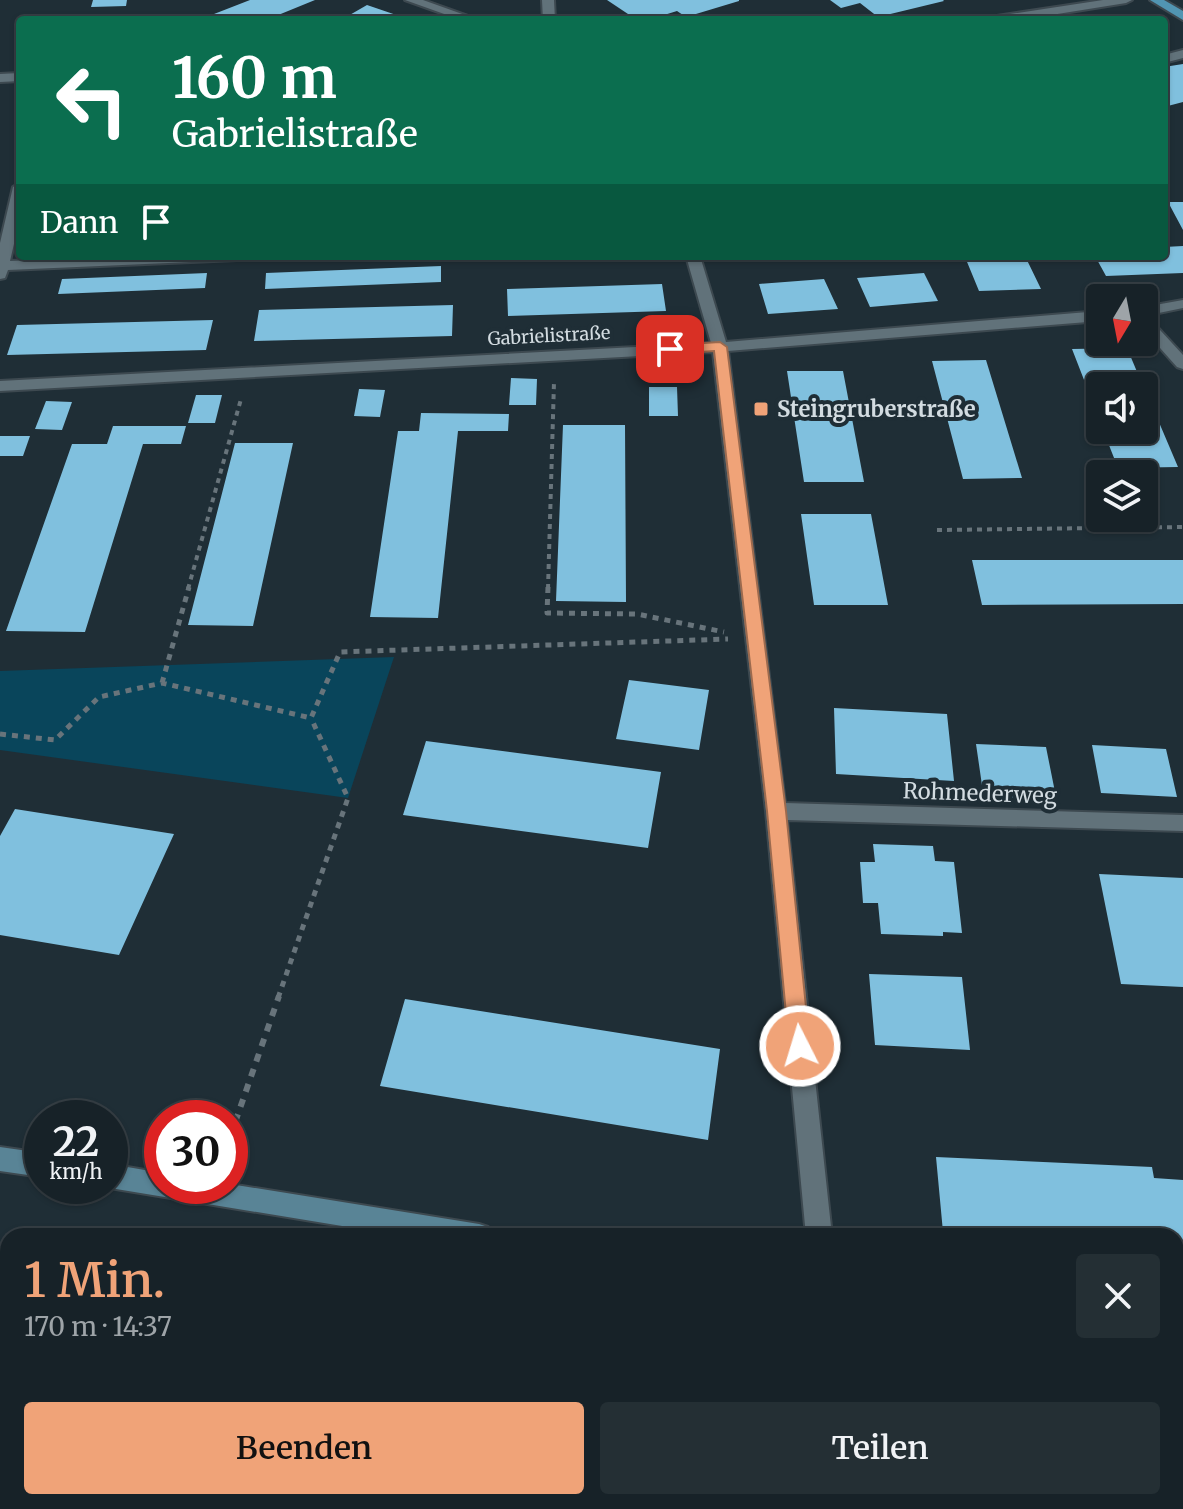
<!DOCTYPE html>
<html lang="de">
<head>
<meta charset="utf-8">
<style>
  body { margin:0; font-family:Merriweather,serif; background:#242f34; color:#f1f3f6; height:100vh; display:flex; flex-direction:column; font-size:30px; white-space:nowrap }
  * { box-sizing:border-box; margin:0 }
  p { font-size:26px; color:#9ea4a8 }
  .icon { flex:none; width:44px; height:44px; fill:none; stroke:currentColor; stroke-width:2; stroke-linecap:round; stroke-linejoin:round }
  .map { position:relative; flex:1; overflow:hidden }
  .panel { position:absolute; left:0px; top:1228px; width:1184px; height:282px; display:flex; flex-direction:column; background:#172228; border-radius:24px 24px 0 0; box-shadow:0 2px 6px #0004,0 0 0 2px #363f45 }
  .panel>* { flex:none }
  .guide { position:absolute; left:16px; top:16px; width:1152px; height:244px; border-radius:8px; box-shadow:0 2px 6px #0004,0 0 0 2px #363f45; background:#0b6e4f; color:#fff; overflow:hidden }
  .needle { width:52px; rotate:190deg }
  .fabs { position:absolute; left:1086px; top:284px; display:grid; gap:16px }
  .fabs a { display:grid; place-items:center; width:72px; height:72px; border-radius:8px; background:#172228; box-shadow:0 2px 6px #0004,0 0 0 2px #363f45; font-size:40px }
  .speed { position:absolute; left:24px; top:1100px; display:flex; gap:16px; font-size:40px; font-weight:700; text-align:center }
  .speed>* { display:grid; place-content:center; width:104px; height:104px; border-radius:50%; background:#172228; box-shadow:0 2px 6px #0004,0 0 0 2px #363f45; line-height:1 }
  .speed small { font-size:20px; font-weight:400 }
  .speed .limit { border:12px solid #d22; background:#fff; color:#111 }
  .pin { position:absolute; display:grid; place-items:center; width:68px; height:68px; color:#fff; margin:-34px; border-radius:16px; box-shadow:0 4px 12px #0006 }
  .me { position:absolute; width:88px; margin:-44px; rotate:355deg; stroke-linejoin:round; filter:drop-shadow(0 0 6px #0008) }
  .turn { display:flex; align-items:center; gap:28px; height:168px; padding:0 24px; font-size:36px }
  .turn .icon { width:104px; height:104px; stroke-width:2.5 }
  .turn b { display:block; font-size:56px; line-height:68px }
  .then { display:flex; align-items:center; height:76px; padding:0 24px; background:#0003; gap:16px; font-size:30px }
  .round { display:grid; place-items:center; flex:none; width:84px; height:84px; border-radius:8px; background:#242f34 }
  .head { display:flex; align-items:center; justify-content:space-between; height:136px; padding:0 24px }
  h1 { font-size:48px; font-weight:600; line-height:60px; color:#f0a378 }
  .button { display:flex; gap:16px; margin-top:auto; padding:16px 24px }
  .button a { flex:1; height:92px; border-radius:8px; background:#f0a378; color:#111; font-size:32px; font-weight:600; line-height:92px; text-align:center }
  .button a+a { background:#242f34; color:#f1f3f6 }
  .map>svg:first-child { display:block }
</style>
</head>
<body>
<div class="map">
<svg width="1183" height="1509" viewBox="0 0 1183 1509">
  <rect width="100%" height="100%" fill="#1f2e36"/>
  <path fill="#09455b" d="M394 657 348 798 0 750V671Z"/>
  <path fill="#80c0de" d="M93 0H127L126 6 91 7Z
    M250 0H315L266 20H224L214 14Z
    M607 0H739V1L686 17 677 11 648 20H637Z
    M830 0H943L944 1 878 17 860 3 841 8Z
    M367 5 408 19V20H341Z
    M1183 64V102L1164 107V67Z
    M1168 202H1183V230Z
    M1183 246V273L1106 276 1095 256H1164V247Z
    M993 256H1025L1041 289 979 291 965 257Z
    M441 266V282L265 289 266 273Z
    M207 273 205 288 58 294 62 279Z
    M924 273 938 301 870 307 857 278Z
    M824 279 838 309 768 314 759 284Z
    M662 284 666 311 508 316 507 289Z
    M453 305 452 336 254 341 259 310Z
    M213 320 206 350 7 355 17 325Z
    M1127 348 1143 386H1100V421L1072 349Z
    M986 360 1022 478 963 479 932 361Z
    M787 371H843L864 482H804Z
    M511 378 537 379 536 405H509Z
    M649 387H677L678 416H649Z
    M1144 387 1178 467 1118 468 1103 430H1144Z
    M359 389 385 390 380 417 354 416Z
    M196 395H222L215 423H188Z
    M46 401 72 402 62 430 35 429Z
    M421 413 509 414 508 431H458L438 618 370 617 398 431H419Z
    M563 425H625L626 602 556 601Z
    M113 426H186L181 444H143L85 632 6 631 72 444H107Z
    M0 436H30L23 456H0Z
    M235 443H293L253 626 188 625Z
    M801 514H871L888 605H814Z
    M972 560H1183V604L982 605Z
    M629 680 709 690 699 750 616 739Z
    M834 708 947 714 954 781 836 774Z
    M426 741 661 772 648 848 403 815Z
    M976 744 1046 747 1057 802 984 799Z
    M1092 745 1166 749 1177 797 1101 793Z
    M15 809 174 834 119 955 0 935V836Z
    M873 844 933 846 935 861 954 862 962 933 943 932V936L881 934 878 903H863L860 862H875Z
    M1099 874 1183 878V987L1121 984Z
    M869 974 962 977 970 1050 875 1045Z
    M405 999 720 1049 708 1140 380 1086Z
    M936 1157 1152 1167 1154 1178 1183 1180V1256L1176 1255V1236H1038L943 1232Z
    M0 1286 8 1287V1502H41L38 1509H0Z
    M1176 1454 1183 1455V1509H1148L1147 1502H1176Z
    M177 1502H299L297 1509H175Z
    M577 1502H735L734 1509H607Z
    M914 1502H1006V1509H914Z"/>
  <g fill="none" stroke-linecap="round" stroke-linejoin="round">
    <defs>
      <path id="lane" d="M542 0H554L555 20H543Z
        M1183 50V58L1164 63V55Z"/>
      <path id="street" d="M405 0H423L479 20H461Z
        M1103 0H1132L1126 3 1020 20H991L997 16Z
        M20 73V81L0 82V74Z
        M20 183V218L10 261 135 256H244L237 260 8 270 5 278 0 279V243L13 187Z
        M686 256H700L726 342 1100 311V321L728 351 785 803 1183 815V831L787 820 832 1236H806L766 811 713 352 0 391V381L711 343Z
        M1183 300V308L1144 316 1149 318 1183 355V369L1177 367 1144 330V307Z
        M819 1502H847V1509H819Z"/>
      <path id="secondary" d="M0 1147 42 1153V1177L0 1171Z
        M110 1164 162 1173V1186L230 1184 479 1224 488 1227 492 1236H403L110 1188 105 1186H110Z
        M1176 1325 1183 1326V1352L1176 1351Z"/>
      <path id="primary" d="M1150 0H1164L1183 11V20Z"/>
    </defs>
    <use href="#lane" stroke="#3d4950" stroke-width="4"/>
    <use href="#street" stroke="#3d4950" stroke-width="4"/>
    <use href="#secondary" stroke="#3d4950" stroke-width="4"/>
    <use href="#primary" stroke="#3d4950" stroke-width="4"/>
    <path stroke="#68747b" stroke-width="4" stroke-dasharray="5 5" stroke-linecap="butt" d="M937 530 1183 527
      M188 589 241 399
      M548 589 554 382"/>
    <path stroke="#68747b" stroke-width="5" stroke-dasharray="6 6" stroke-linecap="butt" d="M548 587 547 613 637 614 724 632
      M162 683 189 587
      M0 734 55 740 99 697 162 683 311 718 340 652 728 639
      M278 998 348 798 311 718"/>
    <path stroke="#68747b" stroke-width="6" stroke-dasharray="8 8" stroke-linecap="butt" d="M230 1137 279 996"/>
    <use href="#lane" fill="#61727a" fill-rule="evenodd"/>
    <use href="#street" fill="#61727a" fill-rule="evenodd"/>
    <use href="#secondary" fill="#598496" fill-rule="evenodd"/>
    <use href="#primary" fill="#5195b2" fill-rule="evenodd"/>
  </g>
  <path fill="#f0a378" stroke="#9c6a4e" stroke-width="2" d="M720 342 727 347 786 811 810 1046 807 1053 800 1056 792 1053 789 1046 767 811 714 351 670 354 663 349 670 345Z"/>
  <rect fill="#f0a378" stroke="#1f2e36" stroke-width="3" x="753" y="401" width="16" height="16" rx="4"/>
  <g text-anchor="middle" stroke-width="8" stroke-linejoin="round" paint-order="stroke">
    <g font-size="18" fill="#d3dce1" stroke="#1f2e36">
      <text transform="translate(549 336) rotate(-3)" y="6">Gabrielistraße</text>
    </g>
    <g font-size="22" font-weight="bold" fill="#d3dce1" stroke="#1f2e36" text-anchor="start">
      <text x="777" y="417">Steingruberstraße</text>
    </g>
    <g font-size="22" fill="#d3dce1" stroke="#1f2e36">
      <text transform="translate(980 793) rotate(2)" y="8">Rohmederweg</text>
    </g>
  </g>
</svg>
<div class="fabs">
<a><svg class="needle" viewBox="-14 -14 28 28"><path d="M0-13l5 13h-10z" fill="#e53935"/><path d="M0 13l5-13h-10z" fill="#9ea4a8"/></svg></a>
<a><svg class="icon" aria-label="sound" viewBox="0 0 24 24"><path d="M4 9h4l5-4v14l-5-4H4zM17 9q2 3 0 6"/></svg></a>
<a><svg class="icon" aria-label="layers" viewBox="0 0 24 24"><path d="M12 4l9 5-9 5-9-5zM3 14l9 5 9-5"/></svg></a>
</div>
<div class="speed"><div>22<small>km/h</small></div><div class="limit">30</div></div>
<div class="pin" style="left:670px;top:349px;background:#d93025"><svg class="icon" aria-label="arrive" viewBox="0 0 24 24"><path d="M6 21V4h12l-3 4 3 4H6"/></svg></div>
<svg class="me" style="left:800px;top:1046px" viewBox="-20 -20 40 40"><circle r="17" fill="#f0a378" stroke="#fff" stroke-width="3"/><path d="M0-11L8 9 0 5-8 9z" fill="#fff"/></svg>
<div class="guide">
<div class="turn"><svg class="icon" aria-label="left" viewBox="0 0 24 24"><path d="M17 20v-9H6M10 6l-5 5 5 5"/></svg><div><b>160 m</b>Gabrielistraße</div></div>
<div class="then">Dann<svg class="icon" aria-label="arrive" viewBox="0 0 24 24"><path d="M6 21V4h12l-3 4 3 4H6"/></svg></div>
</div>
<section class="panel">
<div class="head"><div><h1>1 Min.</h1><p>170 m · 14:37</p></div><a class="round"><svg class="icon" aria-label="close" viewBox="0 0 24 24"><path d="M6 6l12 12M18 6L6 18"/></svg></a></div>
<div class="button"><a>Beenden</a><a>Teilen</a></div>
</section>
</div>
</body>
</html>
